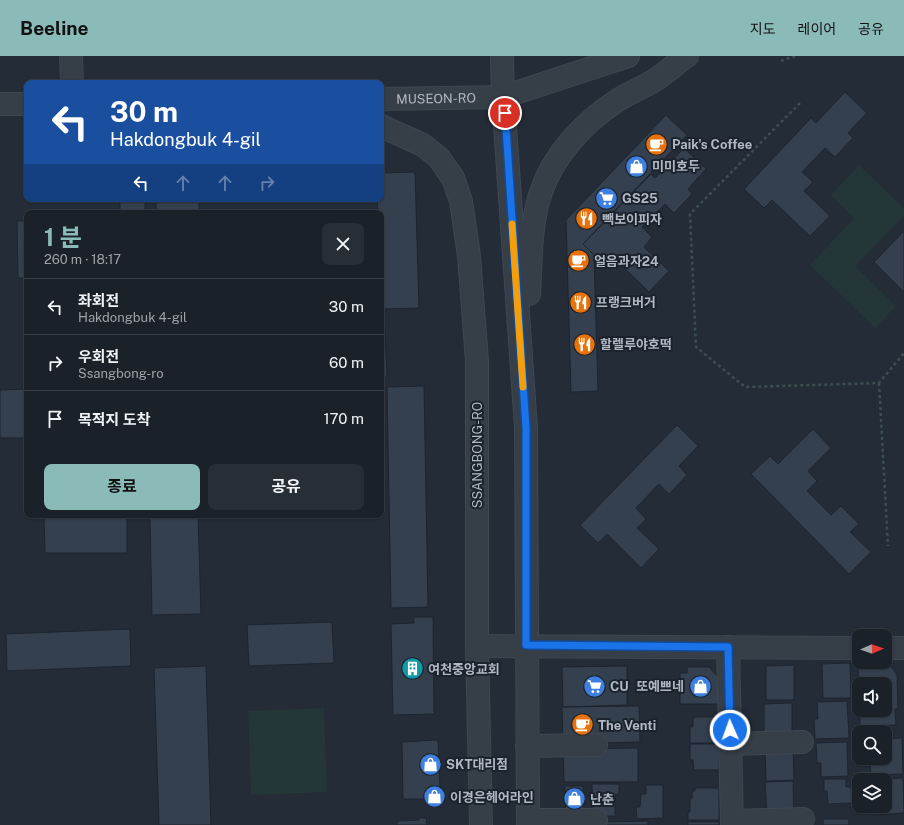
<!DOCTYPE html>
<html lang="ko">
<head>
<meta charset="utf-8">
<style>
  body { margin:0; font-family:"Public Sans","Noto Sans KR",sans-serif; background:#272e35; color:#f1f3f6; height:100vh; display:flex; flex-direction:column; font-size:15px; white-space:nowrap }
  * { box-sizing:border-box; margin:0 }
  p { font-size:13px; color:#9fa3a8 }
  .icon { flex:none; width:22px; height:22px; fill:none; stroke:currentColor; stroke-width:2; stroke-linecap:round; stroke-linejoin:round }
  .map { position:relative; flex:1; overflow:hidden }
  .panel { position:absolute; left:24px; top:154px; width:360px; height:308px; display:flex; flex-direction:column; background:#1a2129; border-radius:8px; box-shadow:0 1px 3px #0004,0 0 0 1px #383e46 }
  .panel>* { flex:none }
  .guide { position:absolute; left:24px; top:24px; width:360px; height:122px; border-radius:8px; box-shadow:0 1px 3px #0004,0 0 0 1px #383e46; background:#1a4fa0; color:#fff; overflow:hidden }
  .needle { width:26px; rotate:88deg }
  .buttons { position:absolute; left:852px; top:573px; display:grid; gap:8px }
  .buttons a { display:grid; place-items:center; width:40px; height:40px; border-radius:8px; background:#1a2129; box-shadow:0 1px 3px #0004,0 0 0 1px #383e46; font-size:20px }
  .pin { position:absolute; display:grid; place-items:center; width:34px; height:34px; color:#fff; margin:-17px; border:2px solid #fff; border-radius:50%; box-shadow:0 1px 4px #0007 }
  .me { position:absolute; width:44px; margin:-22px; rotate:358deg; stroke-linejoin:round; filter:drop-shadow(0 0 3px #0008) }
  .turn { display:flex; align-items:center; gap:14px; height:84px; padding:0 20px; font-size:18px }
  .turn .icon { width:52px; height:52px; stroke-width:2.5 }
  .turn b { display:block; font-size:28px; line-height:34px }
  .lanes { display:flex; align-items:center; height:38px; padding:0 20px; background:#0003; justify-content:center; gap:20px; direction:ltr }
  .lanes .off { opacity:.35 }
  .round { display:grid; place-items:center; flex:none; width:42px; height:42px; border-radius:8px; background:#272e35 }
  .summary { display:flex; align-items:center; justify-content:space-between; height:68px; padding:0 20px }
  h1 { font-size:24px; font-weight:700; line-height:30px; color:#8bbbb9 }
  .button { display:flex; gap:8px; margin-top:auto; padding:8px 20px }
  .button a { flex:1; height:46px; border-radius:8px; background:#8bbbb9; color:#111; font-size:16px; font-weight:700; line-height:46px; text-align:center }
  .button a+a { background:#272e35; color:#f1f3f6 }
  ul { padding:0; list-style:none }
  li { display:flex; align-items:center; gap:12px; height:56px; padding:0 20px; border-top:1px solid #383e46 }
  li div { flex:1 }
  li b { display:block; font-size:15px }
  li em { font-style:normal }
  header { display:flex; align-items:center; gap:24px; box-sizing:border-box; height:56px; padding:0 20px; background:#8bbbb9; color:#111 }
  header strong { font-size:19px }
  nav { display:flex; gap:22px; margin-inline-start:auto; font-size:14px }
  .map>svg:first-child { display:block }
</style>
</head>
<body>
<header>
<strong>Beeline</strong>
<nav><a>지도</a><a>레이어</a><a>공유</a></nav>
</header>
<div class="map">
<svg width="904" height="769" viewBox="0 0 904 769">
  <rect width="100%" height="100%" fill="#232c37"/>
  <path fill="#253638" d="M859 109 904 152V160L855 210 896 250 875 272 810 209 854 162 831 139Z
    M324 652 327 736 251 739 248 655Z"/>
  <path fill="#35404e" stroke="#1d252f" d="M845 36 867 57 848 77 853 82 835 101 825 92 802 116 813 126 804 135 830 160 810 180 772 144 764 152 744 133 811 62 816 67Z
    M666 59 687 79 583 188 594 199 598 335 571 336 566 164Z
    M684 92 706 113 688 133 692 138 674 157 665 148 642 171 652 181 644 191 669 215 649 236 612 200 603 208 583 188 651 118 655 122Z
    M415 116 419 252 381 253V157H378L377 143H381V117Z
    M120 143H145V157H120Z
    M156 143H199V157H156Z
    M17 165H27V222H18Z
    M904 175V236L874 206Z
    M381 275H385L387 320 381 321Z
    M424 330 428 551 391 552 387 331Z
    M27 333V382H0V334Z
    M677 369 698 390 679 410 687 419 669 438 659 428 636 452 646 463 637 472 659 493 641 512 607 478 598 487 580 469Z
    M813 373 831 392 808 415 817 425 807 435 831 459 841 450 859 468 850 476 871 496 849 518 751 418 770 400 778 408Z
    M44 459H127V497H45Z
    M150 459H198L201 558 152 559Z
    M414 561H433L434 658 393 659 391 568 414 567Z
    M332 566 334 607 249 610 247 569Z
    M130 573 131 610 7 615 6 578Z
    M850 607 851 642H823L822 608Z
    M794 609V644H766V610Z
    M890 609 897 619 898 653H895L896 669 860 670V654H885V628H859V634L858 610Z
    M206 610 211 769H159L154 612Z
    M627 610V649L563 651 562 611Z
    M687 611H709L718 621 719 648H680V617H687Z
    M847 645 849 682 815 683 814 663H818L817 646Z
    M792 647V681L764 682V648Z
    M639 650 640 686 563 688 562 651Z
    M693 661H719V687H690V671H693Z
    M902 682 903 718 871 719 870 702H885V683Z
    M438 684 440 733H430V736H427V743H403L402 686Z
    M847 686 848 720 821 721V707H817L816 687Z
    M690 688H719V714H694L693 704H690Z
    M793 689 794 724 766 725 765 690Z
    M638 692V726H564L563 693Z
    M903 722 904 757 873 759V750H885V724H871Z
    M824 723H846V731H851L852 747 828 748 827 735H824Z
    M793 725 794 760 767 761 765 726Z
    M592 728H619V738L615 739V760H593Z
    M646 729H663V762L637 763 636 751H640L641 738H646Z
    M565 730H583L584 759H566Z
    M695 732H719V764H688V756H690V742H692V735H695Z
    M430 736H440V746L430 747Z
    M419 762H426L427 769H397V765L419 764Z
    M823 763H849V769H823Z
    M648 765V769H602V766Z
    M688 766H719V769H688Z"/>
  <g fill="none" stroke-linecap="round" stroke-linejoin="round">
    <defs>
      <g id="minor">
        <path d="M71 0 72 27"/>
        <path d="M502 0 503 41 526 372 528 769"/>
        <path id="s1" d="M381 43 503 41 628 0"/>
        <path d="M0 48H27"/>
        <path d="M381 70 423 89 439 102 453 122 461 145 469 200 477 305V590L481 769"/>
        <path d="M529 238C531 206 530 170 540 139 552 100 584 66 618 44 630 36 645 31 658 22 668 15 677 7 687 0"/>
        <path d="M477 590 859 592"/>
        <path d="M728 591 732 769"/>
        <path d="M885 592H904"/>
        <path d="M730 688 802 686"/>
        <path d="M527 690 596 689"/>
        <path d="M528 764H596"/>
        <path d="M732 765 803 763"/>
      </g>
    </defs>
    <use href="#minor" stroke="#3f4751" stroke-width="24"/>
    <path stroke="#3d4f51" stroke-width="2.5" stroke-dasharray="3 3" stroke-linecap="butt" d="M781 5 795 0
      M800 47 690 158 696 291 745 331 879 327 904 297
      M879 327 888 490"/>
    <use href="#minor" stroke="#363e48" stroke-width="22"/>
  </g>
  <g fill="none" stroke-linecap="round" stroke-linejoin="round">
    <defs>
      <path id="route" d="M505 57 526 372V589L728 591 730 674"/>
    </defs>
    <use href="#route" stroke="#114b97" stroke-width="10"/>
    <use href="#route" stroke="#1a73e8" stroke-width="7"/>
    <path stroke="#f59e0b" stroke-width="7" d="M512 168 523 331"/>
  </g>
  <defs>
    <symbol id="cafe-disc" viewBox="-11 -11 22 22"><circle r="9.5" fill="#e8710a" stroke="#1b232d"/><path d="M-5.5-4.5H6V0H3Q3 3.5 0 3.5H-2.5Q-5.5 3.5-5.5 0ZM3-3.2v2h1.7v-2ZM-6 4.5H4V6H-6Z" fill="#fff"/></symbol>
    <symbol id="shop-disc" viewBox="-11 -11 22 22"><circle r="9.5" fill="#3f7fe0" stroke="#1b232d"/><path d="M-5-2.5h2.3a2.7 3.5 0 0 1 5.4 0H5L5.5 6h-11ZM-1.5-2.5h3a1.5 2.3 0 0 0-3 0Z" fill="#fff"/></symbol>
    <symbol id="supermarket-disc" viewBox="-11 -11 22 22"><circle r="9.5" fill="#3f7fe0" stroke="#1b232d"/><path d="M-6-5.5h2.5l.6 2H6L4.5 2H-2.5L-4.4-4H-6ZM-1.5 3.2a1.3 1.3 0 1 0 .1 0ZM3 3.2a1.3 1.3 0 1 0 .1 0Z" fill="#fff"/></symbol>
    <symbol id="restaurant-disc" viewBox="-11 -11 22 22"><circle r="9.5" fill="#e8710a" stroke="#1b232d"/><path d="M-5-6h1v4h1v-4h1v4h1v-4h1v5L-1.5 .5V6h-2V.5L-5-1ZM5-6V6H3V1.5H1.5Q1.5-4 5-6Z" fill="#fff"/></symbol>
    <symbol id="building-disc" viewBox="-11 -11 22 22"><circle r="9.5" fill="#0f9aa8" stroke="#1b232d"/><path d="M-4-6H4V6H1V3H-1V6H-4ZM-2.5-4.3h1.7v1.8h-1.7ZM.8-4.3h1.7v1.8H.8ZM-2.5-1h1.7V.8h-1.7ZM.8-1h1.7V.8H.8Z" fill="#fff"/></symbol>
  </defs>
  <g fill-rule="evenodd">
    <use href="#cafe-disc" x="644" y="76" width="25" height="25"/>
    <use href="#shop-disc" x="624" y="98" width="25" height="25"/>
    <use href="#supermarket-disc" x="594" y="130" width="25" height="25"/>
    <use href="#restaurant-disc" x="574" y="150" width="25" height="25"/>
    <use href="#cafe-disc" x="566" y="192" width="25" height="25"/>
    <use href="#restaurant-disc" x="568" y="234" width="25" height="25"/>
    <use href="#restaurant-disc" x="572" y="276" width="25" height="25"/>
    <use href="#building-disc" x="400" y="600" width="25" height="25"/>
    <use href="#supermarket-disc" x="582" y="618" width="25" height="25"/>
    <use href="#shop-disc" x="688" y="618" width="25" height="25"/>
    <use href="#cafe-disc" x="570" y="656" width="25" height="25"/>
    <use href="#shop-disc" x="418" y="696" width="25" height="25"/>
    <use href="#shop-disc" x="422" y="728" width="25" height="25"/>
    <use href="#shop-disc" x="562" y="730" width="25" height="25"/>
  </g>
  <g text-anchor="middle" stroke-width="4" stroke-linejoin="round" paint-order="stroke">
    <g font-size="13" fill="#b1b8c4" stroke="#1b232d">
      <text dy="5" stroke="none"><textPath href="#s1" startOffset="55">MUSEON-RO</textPath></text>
      <text transform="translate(477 399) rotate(-90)" y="5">SSANGBONG-RO</text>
    </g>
    <g font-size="13" font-weight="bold" fill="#b1b8c4" stroke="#1b232d" text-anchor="start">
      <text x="672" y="93">Paik's Coffee</text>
      <text x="652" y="115">미미호두</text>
      <text x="622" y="147">GS25</text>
      <text x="602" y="168">빽보이피자</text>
      <text x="594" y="210">얼음과자24</text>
      <text x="596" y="251">프랭크버거</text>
      <text x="600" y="293">할렐루야호떡</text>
      <text x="428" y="618">여천중앙교회</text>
      <text x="610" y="635">CU</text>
      <text x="684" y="635" text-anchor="end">또예쁘네</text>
      <text x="598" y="674">The Venti</text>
      <text x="446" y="713">SKT대리점</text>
      <text x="450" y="746">이경은헤어라인</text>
      <text x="590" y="748">난춘</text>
    </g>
  </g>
</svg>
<div class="buttons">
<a><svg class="needle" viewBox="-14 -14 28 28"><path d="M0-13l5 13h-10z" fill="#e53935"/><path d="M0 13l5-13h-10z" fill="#9fa3a8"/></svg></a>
<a><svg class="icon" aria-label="sound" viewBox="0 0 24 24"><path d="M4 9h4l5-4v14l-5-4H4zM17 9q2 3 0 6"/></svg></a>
<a><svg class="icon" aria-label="search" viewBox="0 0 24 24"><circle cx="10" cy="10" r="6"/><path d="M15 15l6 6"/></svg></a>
<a><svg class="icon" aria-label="layers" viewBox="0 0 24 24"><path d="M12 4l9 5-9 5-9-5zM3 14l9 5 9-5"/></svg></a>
</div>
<div class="pin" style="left:505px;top:57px;background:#d93025"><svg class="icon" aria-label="arrive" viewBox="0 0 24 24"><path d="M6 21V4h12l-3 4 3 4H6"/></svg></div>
<svg class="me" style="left:730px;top:674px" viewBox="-20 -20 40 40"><circle r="17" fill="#1a73e8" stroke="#fff" stroke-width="3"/><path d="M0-11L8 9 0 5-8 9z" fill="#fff"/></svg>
<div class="guide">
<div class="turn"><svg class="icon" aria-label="left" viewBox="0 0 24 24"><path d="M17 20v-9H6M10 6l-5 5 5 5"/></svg><div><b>30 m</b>Hakdongbuk 4-gil</div></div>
<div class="lanes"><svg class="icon" aria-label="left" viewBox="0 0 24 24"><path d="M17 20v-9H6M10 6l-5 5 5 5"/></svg><svg class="icon off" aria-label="ahead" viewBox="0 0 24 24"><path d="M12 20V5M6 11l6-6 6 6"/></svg><svg class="icon off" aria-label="ahead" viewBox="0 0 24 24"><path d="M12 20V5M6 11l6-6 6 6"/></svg><svg class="icon off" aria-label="right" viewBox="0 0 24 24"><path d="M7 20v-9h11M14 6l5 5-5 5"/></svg></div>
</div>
<section class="panel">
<div class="summary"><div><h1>1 분</h1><p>260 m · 18:17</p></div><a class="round"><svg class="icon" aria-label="close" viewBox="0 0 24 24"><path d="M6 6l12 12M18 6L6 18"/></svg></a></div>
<ul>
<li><svg class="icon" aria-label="left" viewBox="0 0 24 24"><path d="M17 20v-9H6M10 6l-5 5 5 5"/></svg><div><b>좌회전</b><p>Hakdongbuk 4-gil</p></div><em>30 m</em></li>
<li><svg class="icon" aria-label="right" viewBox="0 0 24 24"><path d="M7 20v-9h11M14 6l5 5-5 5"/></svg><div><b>우회전</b><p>Ssangbong-ro</p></div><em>60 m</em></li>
<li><svg class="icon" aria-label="arrive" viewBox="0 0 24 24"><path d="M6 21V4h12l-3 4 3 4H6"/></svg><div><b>목적지 도착</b></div><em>170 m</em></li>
</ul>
<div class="button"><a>종료</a><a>공유</a></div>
</section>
</div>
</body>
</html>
